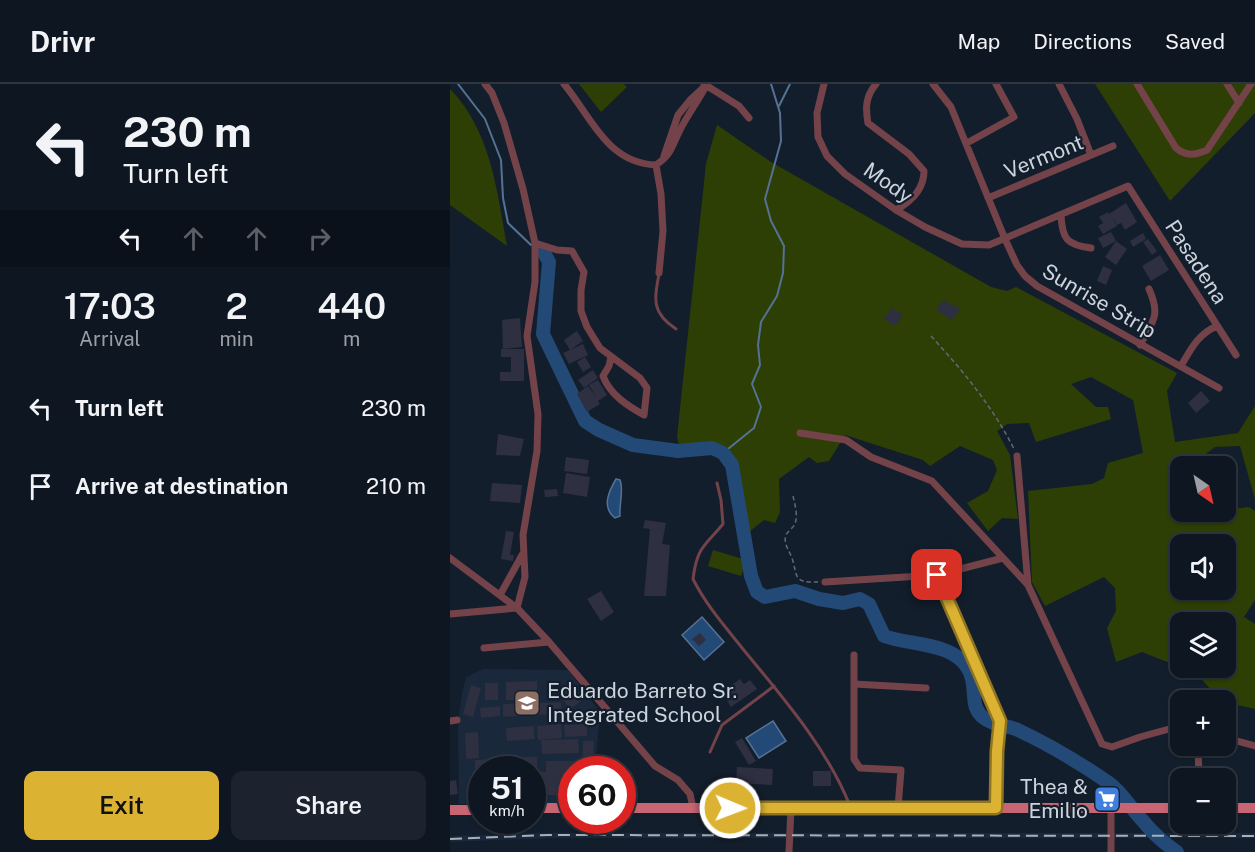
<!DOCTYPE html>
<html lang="en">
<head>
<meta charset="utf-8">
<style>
  body { margin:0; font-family:"Public Sans",sans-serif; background:#1c232e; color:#f1f3f6; height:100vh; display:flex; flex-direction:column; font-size:22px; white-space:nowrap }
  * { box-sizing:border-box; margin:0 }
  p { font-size:20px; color:#9b9fa5 }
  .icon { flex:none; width:33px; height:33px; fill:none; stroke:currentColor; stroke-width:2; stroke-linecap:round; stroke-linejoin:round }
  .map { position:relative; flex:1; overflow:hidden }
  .sheet { display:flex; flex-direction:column; background:#0e1621; width:450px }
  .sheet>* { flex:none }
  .hud { background:#0e1621; color:#f1f3f6; overflow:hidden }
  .needle { width:39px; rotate:146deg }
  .controls { position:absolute; left:720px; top:372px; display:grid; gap:12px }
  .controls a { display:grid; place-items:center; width:66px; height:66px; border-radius:12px; background:#0e1621; box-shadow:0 2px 4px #0004,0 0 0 2px #2e353f; font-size:30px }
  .speed { position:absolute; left:18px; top:672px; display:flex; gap:12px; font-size:30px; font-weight:700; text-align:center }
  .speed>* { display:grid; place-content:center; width:78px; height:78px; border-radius:50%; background:#0e1621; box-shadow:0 2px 4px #0004,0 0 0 2px #2e353f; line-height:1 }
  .speed small { font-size:15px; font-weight:400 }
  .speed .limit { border:9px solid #d22; background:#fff; color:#111 }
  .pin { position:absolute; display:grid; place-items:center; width:51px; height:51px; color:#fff; margin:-26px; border-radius:12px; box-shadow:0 3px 9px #0006 }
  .me { position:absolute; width:66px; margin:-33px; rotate:91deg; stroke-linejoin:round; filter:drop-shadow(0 0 4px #0008) }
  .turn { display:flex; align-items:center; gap:21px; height:126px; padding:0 24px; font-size:27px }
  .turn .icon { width:78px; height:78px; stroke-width:2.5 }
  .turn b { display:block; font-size:42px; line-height:51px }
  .lanes { display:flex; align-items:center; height:57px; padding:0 24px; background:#0003; justify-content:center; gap:30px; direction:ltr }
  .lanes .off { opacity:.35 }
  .eta { display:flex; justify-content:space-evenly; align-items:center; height:102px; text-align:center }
  .eta b { font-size:36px; font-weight:600; line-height:42px }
  .cta { display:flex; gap:12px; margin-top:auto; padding:12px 24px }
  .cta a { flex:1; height:69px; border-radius:12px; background:#dcb233; color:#111; font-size:24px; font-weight:600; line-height:69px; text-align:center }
  .cta a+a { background:#1c232e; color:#f1f3f6 }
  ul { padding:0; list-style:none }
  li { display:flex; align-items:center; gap:18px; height:78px; padding:0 24px }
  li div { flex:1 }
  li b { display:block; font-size:22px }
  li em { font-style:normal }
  header { display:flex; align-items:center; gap:36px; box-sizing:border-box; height:84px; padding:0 30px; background:#0e1621; border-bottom:2px solid #2e353f }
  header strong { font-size:28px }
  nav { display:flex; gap:33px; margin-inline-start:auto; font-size:21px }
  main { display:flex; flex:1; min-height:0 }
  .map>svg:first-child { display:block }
</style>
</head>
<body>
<header>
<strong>Drivr</strong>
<nav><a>Map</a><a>Directions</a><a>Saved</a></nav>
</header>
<main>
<section class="sheet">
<div class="hud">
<div class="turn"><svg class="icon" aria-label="left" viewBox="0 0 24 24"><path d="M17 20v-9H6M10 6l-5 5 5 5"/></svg><div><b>230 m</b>Turn left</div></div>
<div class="lanes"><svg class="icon" aria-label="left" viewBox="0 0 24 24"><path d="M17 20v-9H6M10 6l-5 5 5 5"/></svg><svg class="icon off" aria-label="ahead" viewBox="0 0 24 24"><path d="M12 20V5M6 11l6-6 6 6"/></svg><svg class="icon off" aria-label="ahead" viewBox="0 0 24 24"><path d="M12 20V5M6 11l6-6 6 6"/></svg><svg class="icon off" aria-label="right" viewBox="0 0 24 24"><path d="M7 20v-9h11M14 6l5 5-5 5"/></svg></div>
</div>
<div class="eta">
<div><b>17:03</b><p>Arrival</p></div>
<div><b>2</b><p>min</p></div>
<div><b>440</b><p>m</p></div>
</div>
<ul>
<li><svg class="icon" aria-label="left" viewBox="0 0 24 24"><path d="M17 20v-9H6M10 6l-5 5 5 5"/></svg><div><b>Turn left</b></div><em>230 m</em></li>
<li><svg class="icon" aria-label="arrive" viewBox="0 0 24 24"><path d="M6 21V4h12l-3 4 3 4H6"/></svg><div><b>Arrive at destination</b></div><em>210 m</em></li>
</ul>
<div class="cta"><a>Exit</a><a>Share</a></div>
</section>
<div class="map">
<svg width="805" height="768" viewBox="0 0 805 768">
  <rect width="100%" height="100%" fill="#131e2c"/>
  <path fill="#19283b" d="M33 585 118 586 150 628 145 685 122 686 121 720H83L82 686H32L31 720H9L8 638 12 610 16 593Z
    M99 749H697L702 754H99L0 758V752Z
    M714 749H805V754H720Z"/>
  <path fill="#2e3f05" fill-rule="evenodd" d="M129 0H174L177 3 151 28Z
    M645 0H805V29L720 117Z
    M0 5C41 47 47 107 57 162L0 121Z
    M267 41 321 78 541 203 557 207 566 203 727 289 717 307 725 358 788 349 805 322V415L790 362 765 363 749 375 748 382H730V428H776V426L799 423 805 427V516L794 533 805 540V625L783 620H776V616H770L747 590 731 584H776V538H730V583L692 568 666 578 657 544 666 527 665 504 654 493 595 522 582 498 578 407 642 400 654 394 658 379 693 369 683 316 641 293 621 300 646 323H658L661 335 586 358 579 339 557 340 547 347 560 371 568 435 552 434 538 447 517 419 538 407 547 386 543 376 510 362 480 382 473 376 395 351 379 377 367 379 359 373 329 395 330 428 325 439 314 436 294 452 282 381 273 369 262 364 229 361 227 353 256 80ZM730 460H776V506H730Z
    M263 466 296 476 291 492 258 482Z"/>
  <path fill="#234976" stroke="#557295" stroke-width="1.5" d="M166 395 170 396C174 406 169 420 170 432L165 434C151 423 159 407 166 395Z
    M252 533 274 558 254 576 232 551Z
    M323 637 336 657 309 674 296 654Z"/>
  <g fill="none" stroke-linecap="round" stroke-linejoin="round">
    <path stroke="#557295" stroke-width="2" d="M8 0 35 35 51 76 53 114 58 139 81 161
      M329 22 340 0
      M273 369 304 344 311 323 302 300 310 281 308 261 311 238 327 212 333 189 334 162 321 137 315 115 331 57 330 29 321 0"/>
    <path stroke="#234976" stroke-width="14" d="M93 167 99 178 93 250 135 337 149 346 183 361 228 367 262 364 273 369 282 381 301 492 307 508 315 513 345 507 369 515 393 519 410 515 419 520 434 552C464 563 519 557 523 601 525 614 522 625 534 634 544 642 557 641 568 646 600 661 630 679 659 699 673 709 681 725 693 737 702 748 715 760 727 768"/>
  </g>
  <path fill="#2e2f40" d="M676 119 687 138 675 146 671 139 667 141 662 133 667 142 653 150 648 142 653 139 649 133 658 128 659 130Z
    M661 148 666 157 653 164 648 154Z
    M693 149 696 155 683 163 680 157Z
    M698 155 707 167 702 171 693 158Z
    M666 157 677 165 666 181 655 173Z
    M710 171 719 186 701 197 692 182Z
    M653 182 662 186 656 201 647 197Z
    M493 216 510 225 502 236 486 226Z
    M442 224 453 231 445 242 434 235Z
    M70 234 72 263 53 265 52 236Z
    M127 247 133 257 120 266 114 256Z
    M133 260 138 271 119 280 113 269Z
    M51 265H74V297H50V288H61V273H51Z
    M135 273 141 283 133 288 127 278Z
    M143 286 148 294 134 304 128 296Z
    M148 296 157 311 148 317 150 320 137 328 127 310 138 302 146 313 139 301Z
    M751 307 760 317 746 329 738 319Z
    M48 350 74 355 70 372 46 371Z
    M777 370 788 385 776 394V382H764L762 381Z
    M116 373 139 376 137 390 114 387Z
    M116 389 140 393 137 413 113 409Z
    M42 399 72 401 70 419 40 417Z
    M107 405 108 412 95 413 94 406Z
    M195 436 216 439 212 460 220 461 216 512H194L200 445 193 444Z
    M56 447 64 448 60 471H64L63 477 51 475Z
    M151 507 164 528 151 537 137 515Z
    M250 549 256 556 249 562 242 555Z
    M290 595 294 600 300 596 307 605 281 623 276 615 281 611 276 605Z
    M87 597V616H56V598Z
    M35 599H48V616H35Z
    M117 599 131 617 120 625 106 607Z
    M21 601 31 604 23 633 13 630Z
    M111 618V630L86 631V619Z
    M84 619V631L53 633V620Z
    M50 622V632L31 634 30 624Z
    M111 640 112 654 88 656 87 642Z
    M137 640V652L115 653 114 641Z
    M84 642V655L57 657 56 644Z
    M28 648 29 674 16 675 15 649Z
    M292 654 306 677 299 681 285 658Z
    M128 655 129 669 92 670 91 656Z
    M133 657H144L143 678H133Z
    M55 673H87V687H82V686H55Z
    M51 675V686H32V689H25V676Z
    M96 677H128V686H122V711H89V688H96Z
    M287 683 323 685 322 701 286 699Z
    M363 687H381V702H363Z
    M6 696 8 710 0 711V697Z"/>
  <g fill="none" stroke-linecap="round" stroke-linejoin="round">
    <path stroke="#616b77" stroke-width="1.5" stroke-dasharray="4.5 3" stroke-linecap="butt" d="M481 252C513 287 543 323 564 365
      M343 412C345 421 348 431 345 440 343 444 338 447 336 451 333 459 339 466 342 474 348 492 342 499 368 498
      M64 736H69"/>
    <path stroke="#734349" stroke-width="3" d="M209 190C204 217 202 229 226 245
      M267 399 271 416 273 440C254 463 247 463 243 495 257 523 278 546 297 570 335 616 378 666 400 722
      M260 668 272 641 324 602"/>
    <path stroke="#734349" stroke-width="7" d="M35 0 42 9 54 39 73 105 85 159V198L77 252 88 330 87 367 73 451 75 493 67 524
      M114 0C142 34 157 79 206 81 223 69 221 63 230 46 238 30 249 16 257 0
      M254 0 289 22 299 34
      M374 0 367 29 368 53 377 72 395 90 446 126 475 143 512 160 539 161 678 102 786 271
      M426 0C416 12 415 23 418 39L459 70 474 87C474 105 462 117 446 126
      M483 0 501 23 555 155 567 181 575 192 587 202 769 304
      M609 0 627 35 641 71
      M687 0 726 64C737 73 745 71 757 66L801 0
      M777 0 789 19
      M517 59 564 33 546 0
      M214 72 228 31 241 15 254 3
      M206 81 211 110 213 147 209 189
      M538 114 663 62
      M611 131C612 155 617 161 641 164
      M85 159 107 166 122 167 134 188 131 206V227L137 243 150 264 190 294 197 304 194 331C178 322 160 311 153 292L159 282 161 273
      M690 261C703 237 711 232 699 205
      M731 282C741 265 748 250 767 242
      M350 349 396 356 421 373 482 397 578 501 652 660 662 663 690 653 730 642
      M567 372 578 501
      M0 474 67 524 99 558 205 682 228 696 240 710 243 724
      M487 491 550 637 547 667 546 724
      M375 498 487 491 553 474
      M50 511 72 471
      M0 530 67 524
      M34 564 99 558
      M404 571V675L410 684 451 686 448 724
      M404 600 476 604
      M0 637 7 636
      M776 654 805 662
      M748 662 749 694
      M661 724V768
      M339 768 341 724"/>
    <path stroke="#c86573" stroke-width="10" d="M82 724H122
      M172 724H730
      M776 724H805
      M0 726H32"/>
    <path stroke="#a8b0ba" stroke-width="2" stroke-dasharray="12 6" stroke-linecap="butt" d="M0 755 99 751 805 752"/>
  </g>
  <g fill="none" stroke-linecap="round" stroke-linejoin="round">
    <defs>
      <path id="route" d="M280 724H546L547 667 550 637 487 491"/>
    </defs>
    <use href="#route" stroke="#8f7421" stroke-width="15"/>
    <use href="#route" stroke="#dcb233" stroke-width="10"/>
  </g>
  <defs>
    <symbol id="school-square" viewBox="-11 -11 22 22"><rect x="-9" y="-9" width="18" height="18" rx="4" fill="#8d6e63" stroke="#131e2c"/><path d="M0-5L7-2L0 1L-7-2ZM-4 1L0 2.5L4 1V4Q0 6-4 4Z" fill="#fff"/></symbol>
    <symbol id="supermarket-square" viewBox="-11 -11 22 22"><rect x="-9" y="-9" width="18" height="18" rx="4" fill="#3f7fe0" stroke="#131e2c"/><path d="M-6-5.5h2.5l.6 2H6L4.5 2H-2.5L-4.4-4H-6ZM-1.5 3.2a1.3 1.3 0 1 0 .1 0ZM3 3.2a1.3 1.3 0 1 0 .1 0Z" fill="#fff"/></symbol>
  </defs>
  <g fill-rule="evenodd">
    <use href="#school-square" x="62" y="604" width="30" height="30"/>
    <use href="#supermarket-square" x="642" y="700" width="30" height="30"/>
  </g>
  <g text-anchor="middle" stroke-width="4.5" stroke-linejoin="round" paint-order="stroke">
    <g font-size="21" fill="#cbd3dc" stroke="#131e2c">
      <text transform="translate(594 73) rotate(-22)" y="7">Vermont</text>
      <text transform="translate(438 99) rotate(35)" y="7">Mody</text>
      <text transform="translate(746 178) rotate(57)" y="7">Pasadena</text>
      <text transform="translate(649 217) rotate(30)" y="7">Sunrise Strip</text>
    </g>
    <g font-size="21" fill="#cbd3dc" stroke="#131e2c" text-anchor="start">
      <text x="97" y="614">Eduardo Barreto Sr.<tspan x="97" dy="24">Integrated School</tspan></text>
      <text x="638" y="710" text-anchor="end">Thea &amp;<tspan x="638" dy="24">Emilio</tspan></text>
    </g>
  </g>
</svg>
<div class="controls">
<a><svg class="needle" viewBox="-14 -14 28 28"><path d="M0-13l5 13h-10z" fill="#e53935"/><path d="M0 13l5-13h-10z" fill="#9b9fa5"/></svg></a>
<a><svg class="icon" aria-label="sound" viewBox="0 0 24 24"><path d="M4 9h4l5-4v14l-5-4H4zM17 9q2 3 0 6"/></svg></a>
<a><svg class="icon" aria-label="layers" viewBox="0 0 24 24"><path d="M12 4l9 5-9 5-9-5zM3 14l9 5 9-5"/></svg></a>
<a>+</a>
<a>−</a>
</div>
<div class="speed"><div>51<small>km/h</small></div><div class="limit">60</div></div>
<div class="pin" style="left:487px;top:491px;background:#d93025"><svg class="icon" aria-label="arrive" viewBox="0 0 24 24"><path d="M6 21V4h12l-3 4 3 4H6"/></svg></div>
<svg class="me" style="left:280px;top:724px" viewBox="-20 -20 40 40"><circle r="17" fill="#dcb233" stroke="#fff" stroke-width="3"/><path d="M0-11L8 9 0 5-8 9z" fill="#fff"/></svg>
</div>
</main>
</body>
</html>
